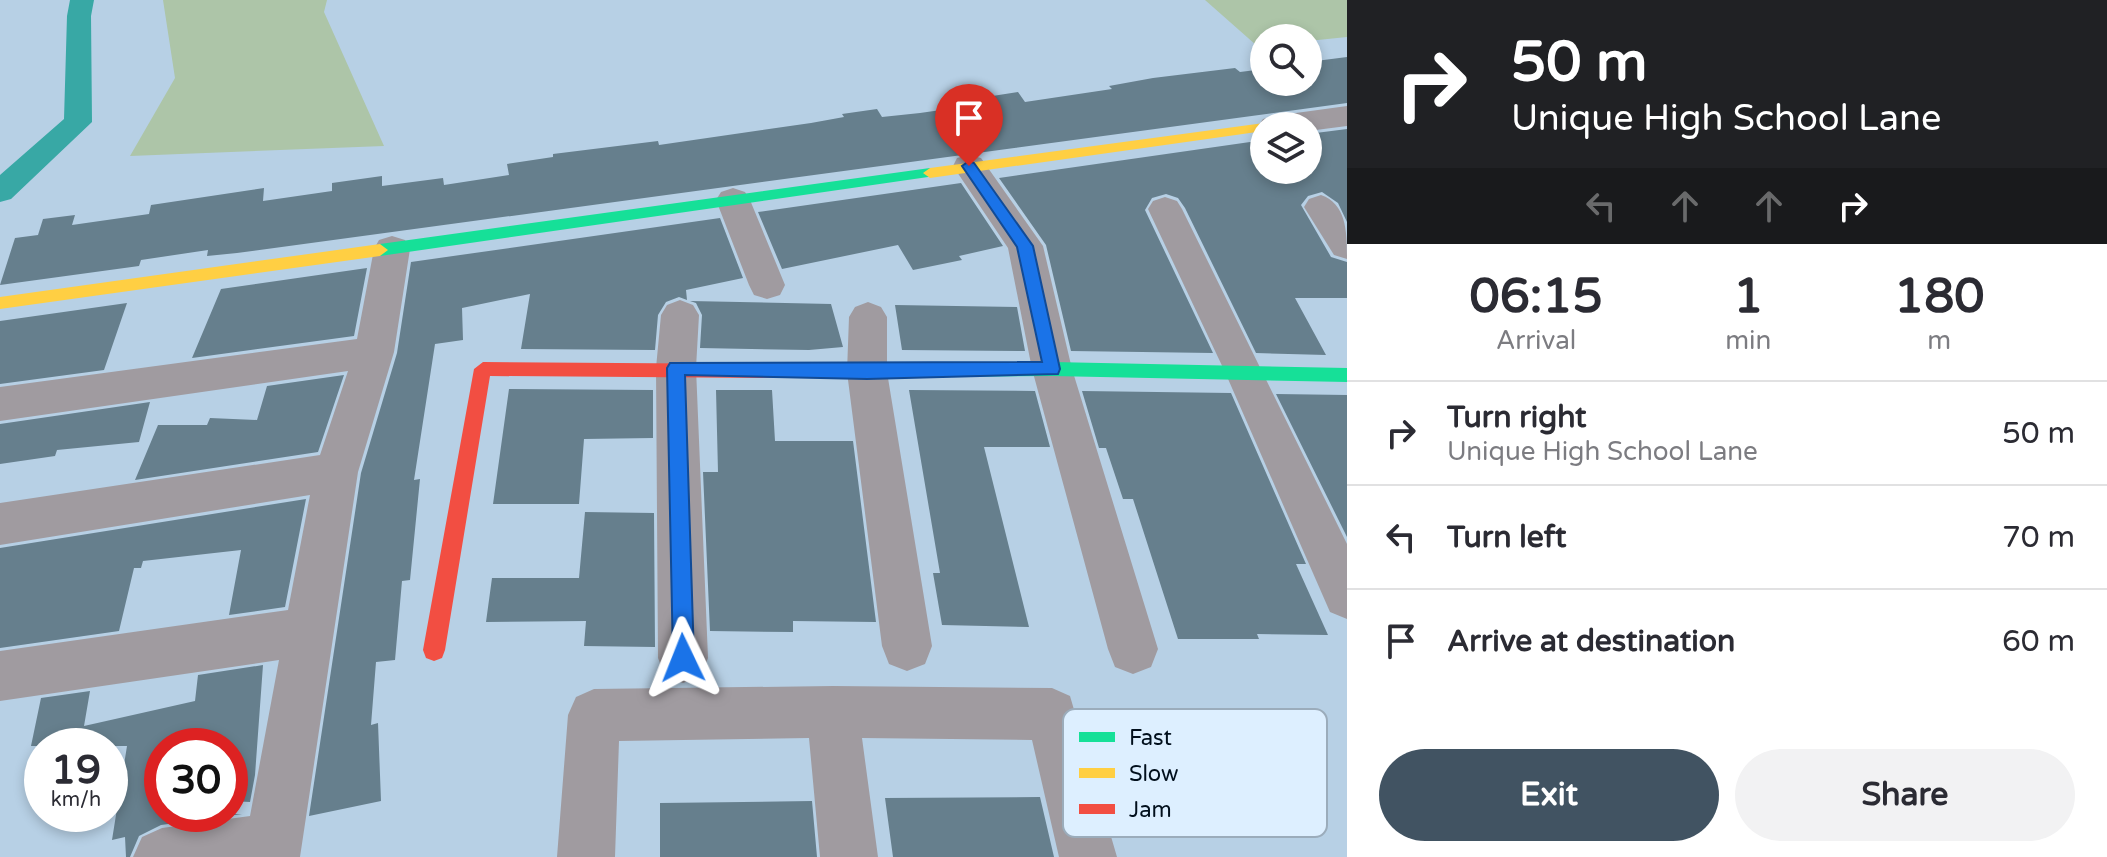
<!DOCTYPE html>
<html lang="en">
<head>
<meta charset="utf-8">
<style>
  body { margin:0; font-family:"Varela Round",sans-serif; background:#f2f2f3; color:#2b2b33; height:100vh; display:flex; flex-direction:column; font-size:30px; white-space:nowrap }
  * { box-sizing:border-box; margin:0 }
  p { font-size:26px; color:#7c7c81 }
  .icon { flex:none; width:44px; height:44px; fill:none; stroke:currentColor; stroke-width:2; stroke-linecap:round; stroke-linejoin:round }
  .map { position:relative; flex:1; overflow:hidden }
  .sheet { display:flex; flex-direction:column; background:#fff; width:760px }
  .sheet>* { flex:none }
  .hud { background:#202124; color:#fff; overflow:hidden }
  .controls { position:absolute; left:1250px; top:24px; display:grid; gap:16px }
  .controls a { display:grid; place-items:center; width:72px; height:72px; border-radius:50%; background:#fff; box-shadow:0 4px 12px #0003; font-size:40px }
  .speed { position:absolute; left:24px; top:728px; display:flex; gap:16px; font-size:40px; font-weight:700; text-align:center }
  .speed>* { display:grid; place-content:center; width:104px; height:104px; border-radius:50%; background:#fff; box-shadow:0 4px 12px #0003; line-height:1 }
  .speed small { font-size:20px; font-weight:400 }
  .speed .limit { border:12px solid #d22; background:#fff; color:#111 }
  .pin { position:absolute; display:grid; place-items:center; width:68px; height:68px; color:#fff; margin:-82px -34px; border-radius:50% 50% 50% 0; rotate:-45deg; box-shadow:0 0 8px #0007 }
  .pin .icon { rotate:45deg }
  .me { position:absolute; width:88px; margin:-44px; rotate:358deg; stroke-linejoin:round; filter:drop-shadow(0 0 6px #0008) }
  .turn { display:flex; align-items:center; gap:28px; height:168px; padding:0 32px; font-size:36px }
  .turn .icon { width:104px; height:104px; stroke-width:2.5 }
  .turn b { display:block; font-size:56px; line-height:68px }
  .lanes { display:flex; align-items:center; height:76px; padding:0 32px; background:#0003; justify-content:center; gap:40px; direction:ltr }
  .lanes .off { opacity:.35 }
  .eta { display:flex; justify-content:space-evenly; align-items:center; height:136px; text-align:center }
  .eta b { font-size:48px; font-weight:800; line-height:56px }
  .cta { display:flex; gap:16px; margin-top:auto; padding:16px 32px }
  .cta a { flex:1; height:92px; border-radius:48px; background:#415362; color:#fff; font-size:32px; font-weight:800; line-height:92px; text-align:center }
  .cta a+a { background:#f2f2f3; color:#2b2b33 }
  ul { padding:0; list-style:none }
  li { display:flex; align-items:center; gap:24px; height:104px; padding:0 32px; border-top:2px solid #e1e1e2 }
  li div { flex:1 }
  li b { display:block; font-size:30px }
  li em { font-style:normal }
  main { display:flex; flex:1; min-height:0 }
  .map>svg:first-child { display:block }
</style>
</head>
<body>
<main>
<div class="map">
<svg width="1347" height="857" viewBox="0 0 1347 857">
  <rect width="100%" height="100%" fill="#b7d0e5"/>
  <path fill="#adc5a8" d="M163 0H327L324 12 384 146 130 156 175 78Z
    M1205 0H1347V37L1308 41V38H1264V44L1256 45Z"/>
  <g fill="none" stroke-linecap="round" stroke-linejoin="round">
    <path fill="#38a8a5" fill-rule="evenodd" d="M70 0H94L91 16 92 122 11 199 0 202V175L64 119 67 16Z"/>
  </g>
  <path fill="#667f8d" d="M1347 57V103L237 253 207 256 208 250 141 260 139 266 0 285 15 238 38 235 43 219 75 215 72 225 149 214 151 205 264 188 263 201 332 191V183L382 176V186L443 178 444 185 509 175 507 164 553 157V154L658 141 659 145 811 123 844 117 842 114 877 109 882 117 920 113 990 103 986 97 1018 92 1025 102 1112 89 1109 86 1153 78 1235 68 1240 72 1264 69V82H1308V62Z
    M1347 129V222L1338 203 1322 192 1308 196 1301 205 1331 257 1347 262V298H1295L1326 355 1256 353 1185 208 1178 198 1166 194 1152 198 1145 210 1213 353 1071 351 1046 245 999 178 1264 140V170H1308V134Z
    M961 183 1003 246 959 256 962 260 913 270 898 245 782 269 758 212Z
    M720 218 743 278 686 290 687 300 679 297 666 302 658 315 655 350 521 349 530 294 462 308 463 340 435 344 414 480 420 479 410 580 402 581 395 660 376 662 371 725 378 723 381 801 309 816 361 473 397 353 411 262Z
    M367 268 354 336 192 358 221 289Z
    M690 301 831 304 843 347 809 350 700 348 702 315 696 303Z
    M127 303 104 370 0 384V321Z
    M895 305 1017 307 1025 351 902 350Z
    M344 375 318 452 135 480 158 425H207L210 418 257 420 267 386Z
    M509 389 653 390V438L584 439 579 504H493Z
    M716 390H772L775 441H853L876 622 793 621V632L710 631 703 472H718Z
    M909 390 1035 391 1050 447H984L1029 627 942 625 933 573H940Z
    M1082 391 1231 393 1306 564H1296L1328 635 1257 634 1259 639H1178L1133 499H1123L1106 448H1099Z
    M1276 394 1347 395V537Z
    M150 402 139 442 57 450 55 456 0 464V424Z
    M306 499 285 607 229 615 241 550 143 561 141 568H134L119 631 0 648V548Z
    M585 512 654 513 655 647 584 646 586 621 486 622 492 578H579Z
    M263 665 255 775 250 802 230 801V746H162V814H242L161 825 139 836 130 857H126L125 837 112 840 127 746H31L41 698 90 691 84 726 195 701 198 675Z
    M1040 797 1054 857H893L885 798Z
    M812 801 817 857H660V803Z"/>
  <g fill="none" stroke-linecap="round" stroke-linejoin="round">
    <path fill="#a09ba0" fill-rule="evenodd" d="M1347 106V126L1308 131V126H1264V133L1258 126 1263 119 1274 116Z
      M969 155 981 158 1043 246 1072 369 1158 649 1151 667 1133 674 1115 667 1108 649 1032 369 1008 248 953 166 957 158Z
      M733 188 745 192 750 200 785 285 780 295 767 299 754 295 749 285 716 200 721 192Z
      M1321 195C1347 204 1347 233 1347 259L1334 255 1304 207 1309 199Z
      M1165 197 1177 201 1182 209 1347 544V619L1330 612 1225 372 1148 209 1153 201Z
      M392 236 405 240 410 249 394 352 358 472 300 857H133L142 837 162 828 250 816 279 660 0 701V651L288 610 310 495 0 545V503L320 455 348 371 0 421V387L357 339 374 249 379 240Z
      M680 300 693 305 699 315 696 368 708 658 701 676 683 683 665 676 658 658 656 368 661 315 667 305Z
      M868 302 881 307 887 317V372L932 646 925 664 907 671 889 664 882 646 847 372 849 317 855 307Z
      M833 686 1052 688 1070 696 1117 857H1059L1032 740 862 738 878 857H820L809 738 619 741 615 857H557L568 715 576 697 594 689Z"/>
    <path fill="#16e098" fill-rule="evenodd" d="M930 168 935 170V176L380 256 372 250 380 244Z
      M1052 362 1347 368V382L1052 376 782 378 773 371 782 364Z"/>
    <path fill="#ffcf43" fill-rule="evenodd" d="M1264 123 1270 126H1264V131L930 178 923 173 930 168Z
      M380 244 388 250 380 256 0 309V297Z"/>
    <path fill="#f24e42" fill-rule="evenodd" d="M483 362 782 364 791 371 782 378 490 376 445 650 442 658 434 661 426 658 423 650 474 369Z"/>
  </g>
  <path fill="#1a73e8" stroke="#114b97" stroke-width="2" d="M969 161 974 163 1033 246 1060 369 1058 374 867 379 685 375 694 658 691 665 683 669 676 665 673 658 667 368 670 363 1042 362 1017 247 962 166Z"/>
  <rect x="1063" y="709" width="264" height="128" rx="12" fill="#ddefff" stroke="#9bacbb" stroke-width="2"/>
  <rect x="1079" y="732" width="36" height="10" fill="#16e098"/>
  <rect x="1079" y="768" width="36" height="10" fill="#ffcf43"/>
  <rect x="1079" y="804" width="36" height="10" fill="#f24e42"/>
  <g font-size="22" fill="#010f1c">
    <text x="1129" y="745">Fast</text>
    <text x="1129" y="781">Slow</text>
    <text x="1129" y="817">Jam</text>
  </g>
</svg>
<div class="controls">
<a><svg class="icon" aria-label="search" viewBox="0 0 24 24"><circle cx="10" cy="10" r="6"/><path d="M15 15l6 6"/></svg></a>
<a><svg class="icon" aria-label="layers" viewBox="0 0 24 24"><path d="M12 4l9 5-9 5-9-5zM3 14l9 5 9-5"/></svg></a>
</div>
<div class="speed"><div>19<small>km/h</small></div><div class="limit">30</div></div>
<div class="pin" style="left:969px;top:166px;background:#d93025"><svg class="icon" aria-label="arrive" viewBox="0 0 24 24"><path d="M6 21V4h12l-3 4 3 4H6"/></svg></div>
<svg class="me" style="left:683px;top:658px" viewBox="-20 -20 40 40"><path d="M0-17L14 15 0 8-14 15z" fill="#1a73e8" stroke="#fff" stroke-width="4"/></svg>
</div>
<section class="sheet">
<div class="hud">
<div class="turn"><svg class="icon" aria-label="right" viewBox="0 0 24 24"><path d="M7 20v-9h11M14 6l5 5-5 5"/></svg><div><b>50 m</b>Unique High School Lane</div></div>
<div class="lanes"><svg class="icon off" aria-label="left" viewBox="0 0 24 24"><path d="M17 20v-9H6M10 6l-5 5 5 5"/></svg><svg class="icon off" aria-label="ahead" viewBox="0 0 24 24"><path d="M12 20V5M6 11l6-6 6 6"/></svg><svg class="icon off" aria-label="ahead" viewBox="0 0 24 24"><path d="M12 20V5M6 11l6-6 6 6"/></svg><svg class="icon" aria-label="right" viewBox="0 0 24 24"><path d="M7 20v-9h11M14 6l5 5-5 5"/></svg></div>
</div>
<div class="eta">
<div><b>06:15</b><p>Arrival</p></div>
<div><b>1</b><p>min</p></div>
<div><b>180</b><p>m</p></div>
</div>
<ul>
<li><svg class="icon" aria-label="right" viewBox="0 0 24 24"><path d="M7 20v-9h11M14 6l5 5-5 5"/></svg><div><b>Turn right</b><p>Unique High School Lane</p></div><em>50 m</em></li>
<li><svg class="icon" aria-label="left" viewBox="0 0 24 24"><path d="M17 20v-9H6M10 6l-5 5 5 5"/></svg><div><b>Turn left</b></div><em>70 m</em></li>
<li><svg class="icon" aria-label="arrive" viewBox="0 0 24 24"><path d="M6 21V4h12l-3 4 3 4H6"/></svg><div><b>Arrive at destination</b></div><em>60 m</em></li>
</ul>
<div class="cta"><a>Exit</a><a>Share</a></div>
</section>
</main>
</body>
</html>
